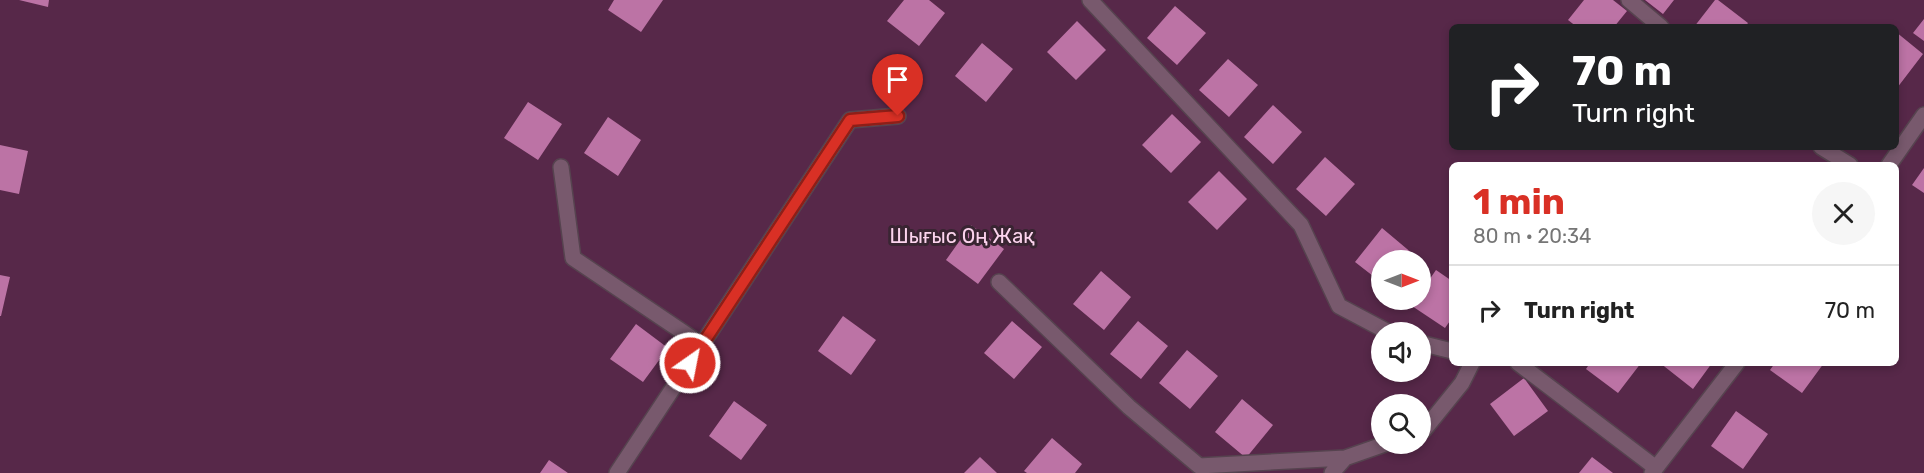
<!DOCTYPE html>
<html lang="en">
<head>
<meta charset="utf-8">
<style>
  body { margin:0; font-family:Rubik,sans-serif; background:#f6f6f6; color:#222; height:100vh; display:flex; flex-direction:column; font-size:22px; white-space:nowrap }
  * { box-sizing:border-box; margin:0 }
  p { font-size:20px; color:#767676 }
  .icon { flex:none; width:33px; height:33px; fill:none; stroke:currentColor; stroke-width:2; stroke-linecap:round; stroke-linejoin:round }
  .map { position:relative; flex:1; overflow:hidden }
  .sheet { position:absolute; left:1449px; top:162px; width:450px; height:204px; display:flex; flex-direction:column; background:#fff; border-radius:9px; box-shadow:0 3px 9px #0003 }
  .sheet>* { flex:none }
  .top-card { position:absolute; left:1449px; top:24px; width:450px; height:126px; border-radius:9px; box-shadow:0 3px 9px #0003; background:#202124; color:#fff; overflow:hidden }
  .needle { width:39px; rotate:90deg }
  .controls { position:absolute; left:1371px; top:250px; display:grid; gap:12px }
  .controls a { display:grid; place-items:center; width:60px; height:60px; border-radius:50%; background:#fff; box-shadow:0 3px 9px #0003; font-size:30px }
  .pin { position:absolute; display:grid; place-items:center; width:51px; height:51px; color:#fff; margin:-62px -26px; border-radius:50% 50% 50% 0; rotate:-45deg; box-shadow:0 0 6px #0007 }
  .pin .icon { rotate:45deg }
  .me { position:absolute; width:66px; margin:-33px; rotate:33deg; stroke-linejoin:round; filter:drop-shadow(0 0 4px #0008) }
  .turn { display:flex; align-items:center; gap:21px; height:126px; padding:0 24px; font-size:27px }
  .turn .icon { width:78px; height:78px; stroke-width:2.5 }
  .turn b { display:block; font-size:42px; line-height:51px }
  .round { display:grid; place-items:center; flex:none; width:63px; height:63px; border-radius:32px; background:#f6f6f6 }
  .summary { display:flex; align-items:center; justify-content:space-between; height:102px; padding:0 24px }
  h1 { font-size:36px; font-weight:700; line-height:45px; color:#d93025 }
  ul { padding:0; list-style:none }
  li { display:flex; align-items:center; gap:18px; height:90px; padding:0 24px; border-top:2px solid #e0e0e0 }
  li div { flex:1 }
  li b { display:block; font-size:22px }
  li em { font-style:normal }
  .map>svg:first-child { display:block }
</style>
</head>
<body>
<div class="map">
<svg width="1924" height="473" viewBox="0 0 1924 473">
  <rect width="100%" height="100%" fill="#392532"/>
  <path fill="#572849" fill-rule="evenodd" d="M0 0H1924V473H0ZM1452 27H1896V147H1452ZM1452 165H1896V363H1452ZM1382 261H1420V300H1382ZM1382 333H1420V372H1382ZM1382 405H1420V444H1382Z"/>
  <path fill="#bc73a5" d="M19 0H49L48 7Z
    M614 0H663L641 32 608 10Z
    M904 0H929L945 13 919 46 887 21Z
    M1584 0H1613L1627 11 1614 27H1577L1568 20Z
    M1645 0H1674L1663 14Z
    M1715 0H1718L1748 23 1745 27H1694Z
    M1175 6 1206 33 1177 65 1147 38Z
    M1924 19V41L1913 33Z
    M1077 21 1106 50 1076 80 1047 52Z
    M1896 32 1923 54 1897 88 1896 87Z
    M982 43 1013 69 986 102 955 76Z
    M1228 59 1258 85 1229 117 1199 90Z
    M528 102 562 124 538 160 504 138Z
    M1273 105 1302 132 1273 164 1244 137Z
    M1172 114 1201 142 1171 173 1142 145Z
    M608 117 641 140 618 176 584 153Z
    M0 145 28 151 19 194 0 190Z
    M1325 157 1355 184 1326 216 1296 189Z
    M1924 168V193L1912 185Z
    M1219 171 1247 199 1217 230 1188 202Z
    M971 225 1004 249 978 284 946 260Z
    M1382 228 1413 254 1407 261H1382V283L1355 262Z
    M1436 270 1452 281V318L1445 328 1412 306 1416 300H1420V293Z
    M1101 271 1131 297 1104 330 1073 304Z
    M0 275 10 277 1 316H0Z
    M843 316 876 340 851 375 818 351Z
    M1012 321 1042 347 1014 379 984 353Z
    M1138 321 1168 346 1141 379 1110 354Z
    M636 324 668 348 643 382 610 359Z
    M1187 350 1218 376 1190 409 1159 383Z
    M1590 363H1641L1618 393 1586 369Z
    M1660 363H1712L1693 389Z
    M1775 363H1824L1802 393 1770 370Z
    M1524 378 1548 411 1514 436 1490 404Z
    M1242 399 1273 425 1246 458 1215 432Z
    M734 401 767 425 741 460 709 436Z
    M1736 411 1768 434 1743 469 1711 446Z
    M1052 438 1082 464 1075 473H1027L1024 471Z
    M980 457 997 473H964Z
    M1592 457 1613 473H1579Z
    M549 460 568 473H540Z"/>
  <g fill="none" stroke-linecap="round" stroke-linejoin="round">
    <defs>
      <path id="minor" d="M1090 0 1301 225 1339 306 1390 333
        M1629 0 1661 27
        M1821 147 1850 165
        M1889 165 1924 115
        M561 167 573 258 702 345
        M999 282 1129 407 1199 466 1345 458
        M1420 343 1452 351
        M1518 363 1656 468
        M1420 431 1424 430 1462 383 1472 363
        M617 473 850 120 898 116
        M1332 473 1345 458 1385 444
        M1652 473 1737 363"/>
    </defs>
    <use href="#minor" stroke="#56434f" stroke-width="18"/>
    <use href="#minor" stroke="#78596d" stroke-width="15"/>
  </g>
  <g fill="none" stroke-linecap="round" stroke-linejoin="round">
    <defs>
      <path id="route" d="M690 363 850 120 898 116"/>
    </defs>
    <use href="#route" stroke="#8d1f18" stroke-width="15"/>
    <use href="#route" stroke="#d93025" stroke-width="10"/>
  </g>
  <g text-anchor="middle" stroke-width="6" stroke-linejoin="round" paint-order="stroke">
    <g font-size="20" fill="#fcd4ee" stroke="#392532">
      <text x="962" y="243">Шығыс Оң Жақ</text>
    </g>
  </g>
</svg>
<div class="controls">
<a><svg class="needle" viewBox="-14 -14 28 28"><path d="M0-13l5 13h-10z" fill="#e53935"/><path d="M0 13l5-13h-10z" fill="#767676"/></svg></a>
<a><svg class="icon" aria-label="sound" viewBox="0 0 24 24"><path d="M4 9h4l5-4v14l-5-4H4zM17 9q2 3 0 6"/></svg></a>
<a><svg class="icon" aria-label="search" viewBox="0 0 24 24"><circle cx="10" cy="10" r="6"/><path d="M15 15l6 6"/></svg></a>
</div>
<div class="pin" style="left:898px;top:116px;background:#d93025"><svg class="icon" aria-label="arrive" viewBox="0 0 24 24"><path d="M6 21V4h12l-3 4 3 4H6"/></svg></div>
<svg class="me" style="left:690px;top:363px" viewBox="-20 -20 40 40"><circle r="17" fill="#d93025" stroke="#fff" stroke-width="3"/><path d="M0-11L8 9 0 5-8 9z" fill="#fff"/></svg>
<div class="top-card">
<div class="turn"><svg class="icon" aria-label="right" viewBox="0 0 24 24"><path d="M7 20v-9h11M14 6l5 5-5 5"/></svg><div><b>70 m</b>Turn right</div></div>
</div>
<section class="sheet">
<div class="summary"><div><h1>1 min</h1><p>80 m · 20:34</p></div><a class="round"><svg class="icon" aria-label="close" viewBox="0 0 24 24"><path d="M6 6l12 12M18 6L6 18"/></svg></a></div>
<ul>
<li><svg class="icon" aria-label="right" viewBox="0 0 24 24"><path d="M7 20v-9h11M14 6l5 5-5 5"/></svg><div><b>Turn right</b></div><em>70 m</em></li>
</ul>
</section>
</div>
</body>
</html>
